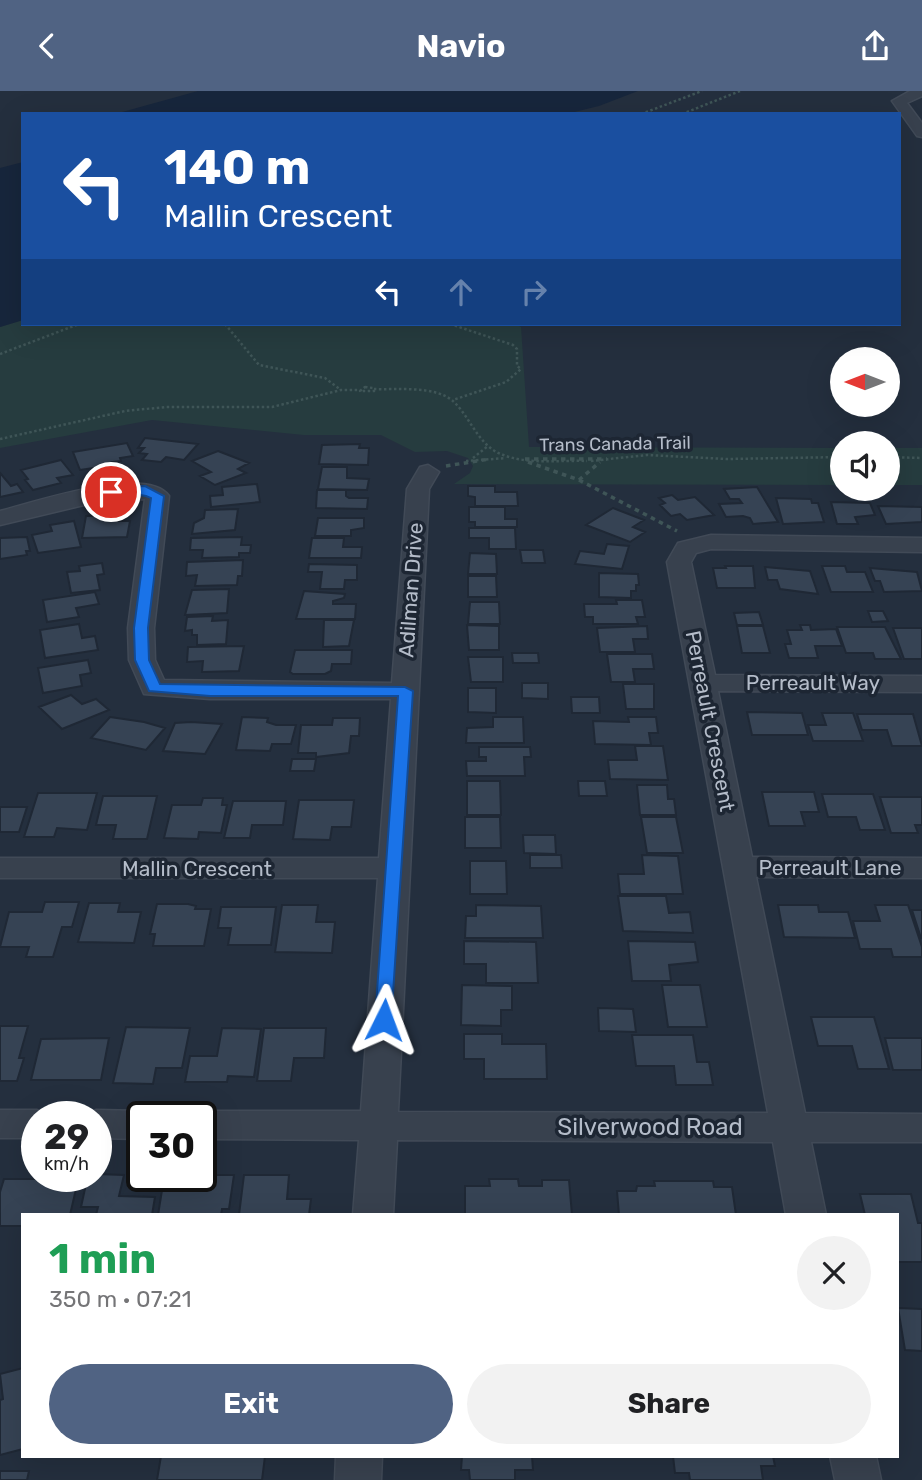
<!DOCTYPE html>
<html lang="en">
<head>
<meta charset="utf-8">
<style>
  body { margin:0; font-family:Rubik,sans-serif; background:#f2f2f2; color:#202124; height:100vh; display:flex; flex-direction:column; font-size:26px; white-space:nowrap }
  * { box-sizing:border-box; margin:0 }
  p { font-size:23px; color:#757577 }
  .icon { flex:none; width:38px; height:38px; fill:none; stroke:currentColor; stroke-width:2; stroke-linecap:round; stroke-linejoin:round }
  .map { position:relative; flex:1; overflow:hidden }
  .side { position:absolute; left:21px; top:1122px; width:878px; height:245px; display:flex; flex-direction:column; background:#fff; border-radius:0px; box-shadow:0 7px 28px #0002 }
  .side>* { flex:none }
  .guide { position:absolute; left:21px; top:21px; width:880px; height:214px; border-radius:0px; box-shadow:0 7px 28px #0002; background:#1a4fa0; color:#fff; overflow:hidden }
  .needle { width:46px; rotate:270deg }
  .tools { position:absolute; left:830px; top:256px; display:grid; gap:14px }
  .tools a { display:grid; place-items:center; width:70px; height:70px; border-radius:50%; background:#fff; box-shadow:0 7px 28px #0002; font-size:35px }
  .speed { position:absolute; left:21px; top:1010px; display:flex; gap:14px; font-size:35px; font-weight:700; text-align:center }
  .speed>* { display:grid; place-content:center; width:91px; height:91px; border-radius:50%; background:#fff; box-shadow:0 7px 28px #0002; line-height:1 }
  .speed small { font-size:18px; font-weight:400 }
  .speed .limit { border:4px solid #111; border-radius:10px; background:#fff; color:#111 }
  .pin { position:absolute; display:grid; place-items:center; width:60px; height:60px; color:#fff; margin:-30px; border:4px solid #fff; border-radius:50%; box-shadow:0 2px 7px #0007 }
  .me { position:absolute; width:77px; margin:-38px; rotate:3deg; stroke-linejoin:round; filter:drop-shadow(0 0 5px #0008) }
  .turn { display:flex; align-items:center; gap:24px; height:147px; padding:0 28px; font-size:32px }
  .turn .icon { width:91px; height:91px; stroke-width:2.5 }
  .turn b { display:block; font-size:49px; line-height:60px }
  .lanes { display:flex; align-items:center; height:66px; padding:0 28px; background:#0003; justify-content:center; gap:35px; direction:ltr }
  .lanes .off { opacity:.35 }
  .round { display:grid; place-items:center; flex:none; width:74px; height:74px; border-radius:37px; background:#f2f2f2 }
  .overview { display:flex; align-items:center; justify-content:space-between; height:119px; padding:0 28px }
  h1 { font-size:42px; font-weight:700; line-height:52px; color:#1e9e55 }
  .primary-button { display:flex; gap:14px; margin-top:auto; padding:14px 28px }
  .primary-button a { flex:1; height:80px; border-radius:42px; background:#506383; color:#fff; font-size:28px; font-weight:700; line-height:80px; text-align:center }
  .primary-button a+a { background:#f2f2f2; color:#202124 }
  header { display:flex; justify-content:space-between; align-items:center; height:91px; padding:0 28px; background:#506383; color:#fff; font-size:32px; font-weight:700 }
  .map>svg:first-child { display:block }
</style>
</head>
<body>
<header><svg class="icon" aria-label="back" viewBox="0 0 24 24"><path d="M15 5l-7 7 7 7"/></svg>Navio<svg class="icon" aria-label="share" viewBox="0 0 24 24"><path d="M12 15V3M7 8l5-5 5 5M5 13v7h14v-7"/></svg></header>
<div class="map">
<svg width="922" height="1389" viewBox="0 0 922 1389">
  <rect width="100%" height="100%" fill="#242f3e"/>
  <path fill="#263c3f" d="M23 229V233H515L521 236 529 356 842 357V394L454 393 470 382 473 375 468 367 447 360 415 361 381 344H304L152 329 0 357V236Z
    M887 357H922V394H887Z"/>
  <path fill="#17263c" d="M198 0H638L599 15 566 23H115Z
    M23 71V229L0 236V77Z"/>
  <path fill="#364354" stroke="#1f2835" stroke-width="2" d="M145 347 198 353 184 369 166 366 161 371 142 369 147 363 139 362 144 357H138Z
    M127 352 133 365 120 367 121 370 112 371 114 374 80 379 73 361Z
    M360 353 359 357H369L368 374 319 373 322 354Z
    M218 360 249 372 238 378 246 382 215 394 200 385 211 381 192 370Z
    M61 369 73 384 57 387 61 392 33 399 25 389 28 388 21 379Z
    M322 376H347V387L369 388 367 399 318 398Z
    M0 382 11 395 17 393 23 401 0 406Z
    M257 393 260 411 211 416 210 405 223 404 222 396Z
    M468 395H495V401H517L518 415H475V406L468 405Z
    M757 396 778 431 753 433 750 427 743 425 726 426 719 413 742 412 739 408H730L724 398Z
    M317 399H346V405L349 407H368L367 418 316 417Z
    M672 404 678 409 695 406 714 424 687 429 680 423 671 425 660 414 665 412 659 407Z
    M776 407 811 408 812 412H818L824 431 783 433Z
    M831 411 870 412 875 424 855 426 858 433H837Z
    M878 415 922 416V431L886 433Z
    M469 416H505V428H517V436H475V431H469Z
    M613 417 644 429 633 436 645 441 630 451 586 434Z
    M238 418 235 439 192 443 194 432 204 427 205 419Z
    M120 424 118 430H130L127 446 82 447 86 425Z
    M318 427H364V437L351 439V445H315Z
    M74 430 81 456 38 462 32 444 52 440 50 434Z
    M469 437H515L516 458H489V447H469Z
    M27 446 30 460H26L27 464 0 468V447Z
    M242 446 241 454H251L250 462H239V466L202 467 203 459H190L191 447Z
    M312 447H344L343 456H362L361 467H309Z
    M607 453 629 455 622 478 575 473 580 460 604 463Z
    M520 459H543L545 472H522Z
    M470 462 496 463 497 483H468Z
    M243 469 242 485H238L237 494 195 495 197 484 186 485 187 471Z
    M102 472 104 483 97 484 100 499 71 502 67 481 80 480 79 475Z
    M309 473 357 474V489H345L344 498H320L322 481H308Z
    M725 475H753L755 497H717L713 477H726Z
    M822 475H845L847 481H865L873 501H831Z
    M765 476 810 480 818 503 780 498 777 489H768Z
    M870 477 917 481 922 500 884 501 880 490H875Z
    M599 482 638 483 639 494H636V500H631V507L599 506Z
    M468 485H496L497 506H468Z
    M229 498 227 522 185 524 192 499Z
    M304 500 345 503 344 507 333 510V513H356L355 528H296Z
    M95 501 99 513 76 517 79 526 47 531 43 509Z
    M616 509H642L645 526H636L638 533H593V526H585L584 513H617Z
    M470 511H499L500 533H468Z
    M868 520H883L888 530 872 531Z
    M759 521 763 534H737L734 522Z
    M213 525 212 530 228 529 226 553 197 554V544H192V539L185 540 187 526Z
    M324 529H354L349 555 323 556Z
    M79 533 82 547 95 545 98 559 45 567 40 539Z
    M467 534 499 535V559H469Z
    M800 534H810L811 539 836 538 842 555H815L818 567H789L785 553H791L787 539H802Z
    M647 535 648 548H633L635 561H600L597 537Z
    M737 535H763L770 562H742Z
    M837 536H885L901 568H875L873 562H846Z
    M893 537H922V568H904Z
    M244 555 239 580 202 581 203 570 187 571 188 556Z
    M295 559H352L351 573H332L331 580 325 583H293L290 581Z
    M512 562H538L539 572H513Z
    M607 563H652L654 578H633L635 591H611Z
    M468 566H503V591H471Z
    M88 569 91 582 80 584 82 595 43 602 38 577Z
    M522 592H548V608L522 607Z
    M623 593H654V618H626Z
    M468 597H496V622L468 621Z
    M71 604 82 613 96 608 109 619 62 638 39 616Z
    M571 606H599L600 622H572Z
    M747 621 802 622 808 644H752Z
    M822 622H853L863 650H813L808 634H826Z
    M857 623H913L922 655H892L887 639H862Z
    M110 626 144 631 165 637 146 659 91 647Z
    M242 626 268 627 267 631 276 634H296L291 653H272L270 660 236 659Z
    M493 626H523L524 652H466L467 637 493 636Z
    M628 626H656L658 642H649L651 654 595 653 593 630 629 631Z
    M333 627H360L359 645H351L349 662 316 666V662H298L301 634H332Z
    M191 631 222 633 205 663 163 660 175 632Z
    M635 655H663L668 689 610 688 608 669H637Z
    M479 656H530L531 666H524L525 685H467L466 670H486V666H479Z
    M292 668H316L314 680H290Z
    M467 690H500L501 724H467Z
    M578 690H605L607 705H579Z
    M637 694H667L668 708H674L676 724H640Z
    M762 701H814L819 721H801L805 735H769Z
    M38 702H97L87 739 57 737 54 746H24Z
    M822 703H873L885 739H860L856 726H828Z
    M103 705H157L147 748H113L116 734H96Z
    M880 706H922V734H915L918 742H891Z
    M203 707H223L222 714H227L221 742 199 741 198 748 164 747 172 714H201Z
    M299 709H354L351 736H332L330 749 293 748Z
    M233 710H286L283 734H252L250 747H224Z
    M0 716H27L19 741H0Z
    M465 726H500L501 757H465Z
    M641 726H676L683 762H647Z
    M523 744H555L556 763 524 762Z
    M530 764H561L562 777H530Z
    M642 764 678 765 683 803H620L618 783H644Z
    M470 770H506L507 803H470Z
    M618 805H666L669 822 690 821 693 842 623 840Z
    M45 811H79L72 836H62L53 866H26L29 856H0L9 821H42Z
    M89 812H120L118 821H141L134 852 78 851Z
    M157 813H188L196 815 195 818H211L204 855H153L155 843H150Z
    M282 814H318L316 831H335L332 862 275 861Z
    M476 814 541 815 543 847H465L466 825H476Z
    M778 814H818L819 821H848L855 847 784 846Z
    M875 814H908L922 856V866H893L891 858H860L853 830H880Z
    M221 816H276L271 854H228L231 837H218Z
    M912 819H922V847H921Z
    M464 850 536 851 538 892H486V873H464Z
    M628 850 695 851 698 871 669 874 671 890H632Z
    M462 894 512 895V919H501V935L461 934Z
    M662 894H700L707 936H668Z
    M598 917 633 918 636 941 599 940Z
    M811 926H874L889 978H858L852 955H818Z
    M0 935H28L19 967H24L17 990H0Z
    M126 936 190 937 182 977H156L153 993 113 992Z
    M222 937 261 938 254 986 228 985 227 991H185L190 965H217Z
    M264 937H326L324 967H294L291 990H257Z
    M464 943H502V953H546L547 988H484V968H464Z
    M632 944H693L697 971H709L713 994H676L674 975H636Z
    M109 947 101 989H31L41 948Z
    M885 947H922V979H893Z
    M96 1083 124 1084 119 1105 155 1106 152 1124H96L98 1116H81L86 1093Z
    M201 1084H234L229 1118H222L221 1124H158L163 1093 194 1094 195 1085Z
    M244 1084H289L287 1108H311L309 1124H239Z
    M47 1085H79L70 1124H23V1135H0V1101L4 1088H46Z
    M489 1088H518L519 1095H542V1089H569L572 1124H465V1095H490Z
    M654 1090H713L714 1096H732L736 1124H619L617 1100H636L637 1095H655Z
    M860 1103H911L918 1132H922V1171H898V1124H865Z
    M898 1217 922 1218V1260L905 1259Z
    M23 1277V1358L0 1364V1309L3 1308 0 1283Z
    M161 1365H265L262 1389H157Z
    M462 1365H532L533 1379H515V1389H470L469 1379H461Z
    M673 1365H773L775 1375H761L763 1389H690L689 1382H675Z
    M0 1380H29L27 1389H0Z"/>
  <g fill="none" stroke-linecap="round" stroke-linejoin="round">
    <defs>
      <path id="minor" d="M910 0H922V5L907 12 922 32V46L917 45 892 10Z
        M428 374 439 381 429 398 398 1021 768 1022 667 471 678 452 711 444 922 447V461L711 458 696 462 691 471 715 584 922 585V601L718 600 752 766 922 767V787L756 786 805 1022 922 1023V1051H811L826 1124H786L773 1051 397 1049 393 1124H353L359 1049 201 1048V1026H187L201 1020H361L378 787H0V767H379L391 608H210L144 603 129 569 128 537 145 408 105 409 0 434V420C32 412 146 373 169 405L154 537 155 569 164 589 392 592 407 398 420 376Z
        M0 1019H37L52 1026H37V1047H0Z
        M96 1019 142 1020 156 1026H142V1048L96 1047V1026H81Z
        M336 1365H382L381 1389H335Z
        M830 1365H876L881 1389H835Z"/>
    </defs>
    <use href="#minor" stroke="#414a57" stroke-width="3"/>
    <path stroke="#3f5557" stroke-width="2.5" stroke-dasharray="2.5 2.5" stroke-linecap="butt" d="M641 23 702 0
      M682 23 740 0
      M225 233 259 274 325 287 341 299
      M450 233 513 254 517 258V275L521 278 506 291 453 309
      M0 263 79 233
      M365 296 373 297 374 300H360Z
      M374 298C397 299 436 294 454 311 470 326 479 355 501 363 526 374 560 369 587 370
      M0 348 125 320 166 316H272L341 299H359
      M887 366 922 367
      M473 367 488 355
      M466 370 506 367
      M591 370 647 364 728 368 842 366"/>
    <path stroke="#3f5557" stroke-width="3.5" stroke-dasharray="4.5 4.5" stroke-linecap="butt" d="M525 368H607
      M528 371 579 389 600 371
      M446 375 490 368
      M579 389 677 440"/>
    <use href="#minor" fill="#38414e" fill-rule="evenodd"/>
  </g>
  <path fill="#1a73e8" stroke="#114b97" stroke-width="2" d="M145 395 164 405 148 537 149 569 160 593 405 596 413 600 391 933H378L375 929 398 605H210L149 600 135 569 134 537 151 407C137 399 118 410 105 401L111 397Z"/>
  <g text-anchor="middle" stroke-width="7" stroke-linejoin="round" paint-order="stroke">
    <g font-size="18" fill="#b4bcc9" stroke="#1d2633">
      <text transform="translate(615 353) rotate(-1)" y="6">Trans Canada Trail</text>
    </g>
    <g font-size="21" fill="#b4bcc9" stroke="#1d2633">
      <text transform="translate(411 499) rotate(-86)" y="7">Adilman Drive</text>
      <text x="813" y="599">Perreault Way</text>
      <text transform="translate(710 630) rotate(79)" y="7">Perreault Crescent</text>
      <text x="830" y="784">Perreault Lane</text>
      <text x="197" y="785">Mallin Crescent</text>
    </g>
    <g font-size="24" fill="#b4bcc9" stroke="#1d2633">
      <text x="650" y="1044">Silverwood Road</text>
    </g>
  </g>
</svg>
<div class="tools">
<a><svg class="needle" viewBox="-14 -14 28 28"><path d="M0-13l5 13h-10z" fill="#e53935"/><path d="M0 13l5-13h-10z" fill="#757577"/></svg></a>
<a><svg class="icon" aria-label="sound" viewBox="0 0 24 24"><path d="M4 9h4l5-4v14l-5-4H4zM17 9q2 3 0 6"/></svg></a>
</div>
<div class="speed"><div>29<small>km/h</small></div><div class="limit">30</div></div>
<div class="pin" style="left:111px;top:401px;background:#d93025"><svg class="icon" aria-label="arrive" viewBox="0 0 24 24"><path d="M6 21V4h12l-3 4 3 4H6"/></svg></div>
<svg class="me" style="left:384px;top:929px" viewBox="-20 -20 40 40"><path d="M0-17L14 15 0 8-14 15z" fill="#1a73e8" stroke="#fff" stroke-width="4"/></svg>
<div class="guide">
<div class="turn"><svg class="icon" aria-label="left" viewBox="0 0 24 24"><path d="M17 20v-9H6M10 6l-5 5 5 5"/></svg><div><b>140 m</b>Mallin Crescent</div></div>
<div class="lanes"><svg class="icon" aria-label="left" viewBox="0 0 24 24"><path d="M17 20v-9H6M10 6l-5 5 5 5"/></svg><svg class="icon off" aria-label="ahead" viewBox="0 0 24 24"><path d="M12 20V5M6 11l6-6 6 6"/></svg><svg class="icon off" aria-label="right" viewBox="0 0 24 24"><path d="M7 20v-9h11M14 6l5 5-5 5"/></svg></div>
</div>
<section class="side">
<div class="overview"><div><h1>1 min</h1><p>350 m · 07:21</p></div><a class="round"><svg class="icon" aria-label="close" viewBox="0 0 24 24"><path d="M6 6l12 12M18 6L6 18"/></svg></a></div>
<div class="primary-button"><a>Exit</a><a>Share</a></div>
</section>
</div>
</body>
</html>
